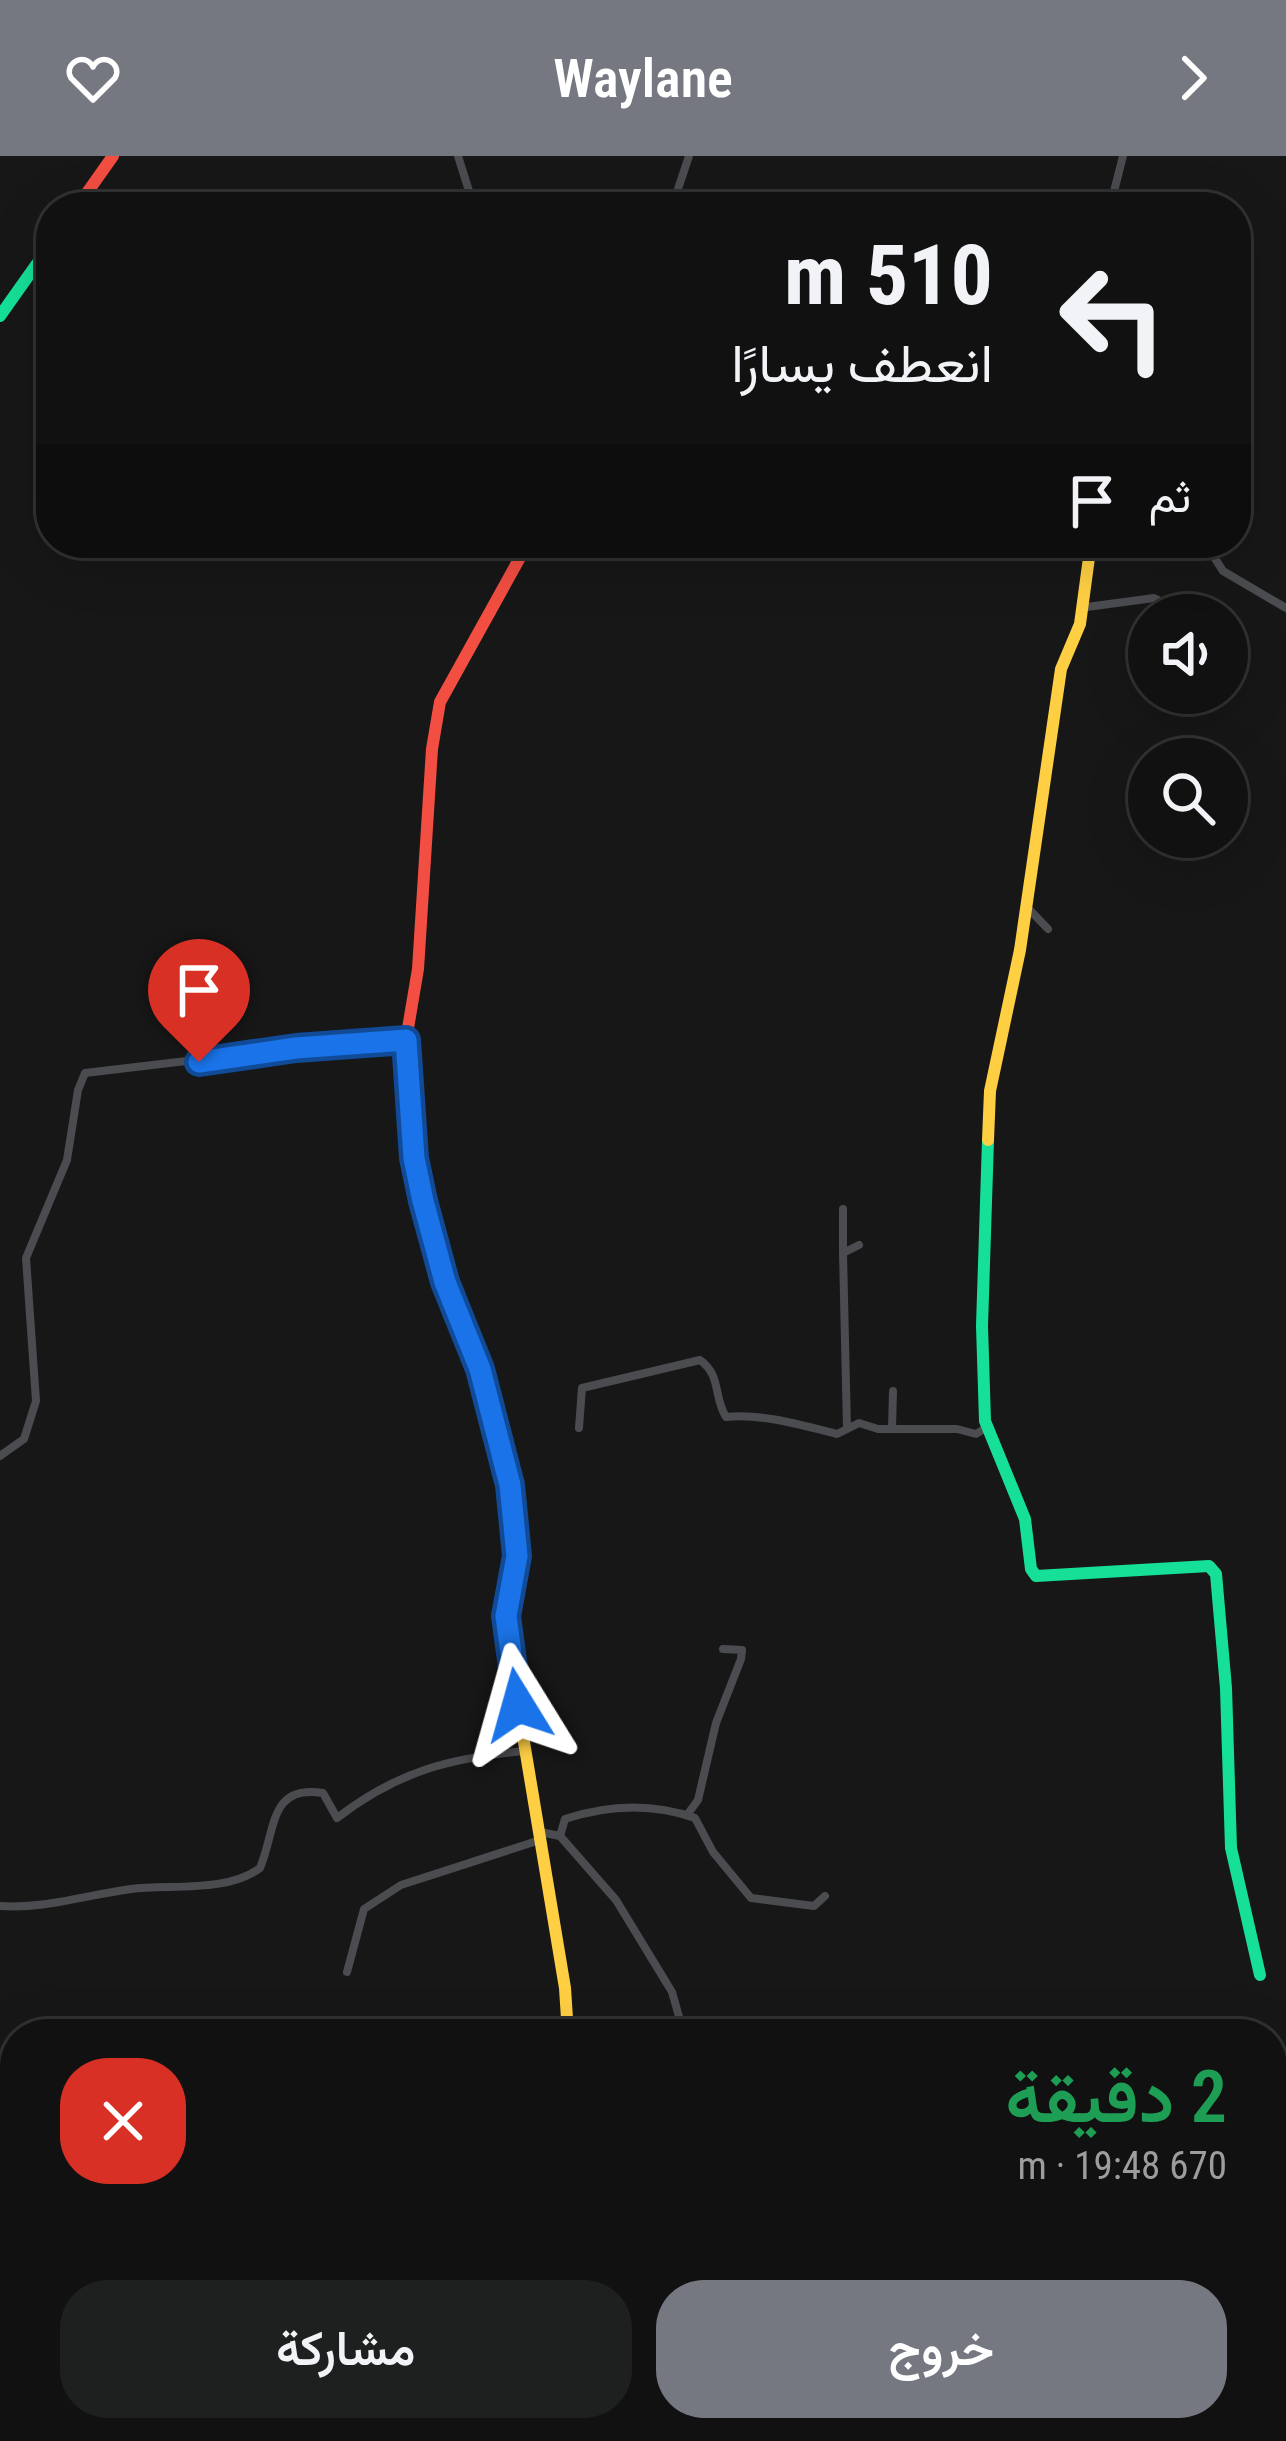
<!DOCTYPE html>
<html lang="ar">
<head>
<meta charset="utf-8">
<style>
  body { margin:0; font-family:"Roboto Condensed",Vazirmatn,sans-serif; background:#1e1f1f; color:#f1f3f6; direction:rtl; height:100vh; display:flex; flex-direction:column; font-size:45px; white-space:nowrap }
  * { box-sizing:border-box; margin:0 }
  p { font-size:39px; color:#9c9d9f }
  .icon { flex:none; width:66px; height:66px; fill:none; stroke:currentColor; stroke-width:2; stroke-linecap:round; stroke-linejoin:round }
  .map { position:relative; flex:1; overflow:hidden; direction:ltr }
  .details { position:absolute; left:0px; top:1863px; width:1287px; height:423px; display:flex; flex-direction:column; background:#111; border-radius:48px 48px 0 0; box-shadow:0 12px 48px #0002,0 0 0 3px #303131; direction:rtl }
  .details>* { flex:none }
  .banner { position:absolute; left:36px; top:36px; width:1215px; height:366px; border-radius:48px; box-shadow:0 12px 48px #0002,0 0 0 3px #303131; direction:rtl; background:#111; color:#f1f3f6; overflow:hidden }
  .controls { position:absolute; left:1128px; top:438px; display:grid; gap:24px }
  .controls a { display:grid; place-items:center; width:120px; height:120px; border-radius:50%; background:#111; box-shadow:0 12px 48px #0002,0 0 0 3px #303131; font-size:60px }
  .pin { position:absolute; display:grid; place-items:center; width:102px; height:102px; color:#fff; margin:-123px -51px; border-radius:50% 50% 50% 0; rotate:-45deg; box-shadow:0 0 12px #0007 }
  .pin .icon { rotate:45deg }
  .me { position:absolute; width:132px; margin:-66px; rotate:352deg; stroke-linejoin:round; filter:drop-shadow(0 0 9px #0008) }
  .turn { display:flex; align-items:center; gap:42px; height:252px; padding:0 60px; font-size:54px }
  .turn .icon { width:156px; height:156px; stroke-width:2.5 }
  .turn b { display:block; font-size:84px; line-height:102px }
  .then { display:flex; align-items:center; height:114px; padding:0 60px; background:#0003; gap:24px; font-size:45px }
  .round { display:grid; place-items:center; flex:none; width:126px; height:126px; border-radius:48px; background:#1e1f1f }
  .headline { display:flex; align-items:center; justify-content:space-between; height:204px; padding:0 60px }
  h1 { font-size:72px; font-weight:600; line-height:90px; color:#1e9e55 }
  .cta { display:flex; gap:24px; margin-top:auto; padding:24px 60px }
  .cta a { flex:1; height:138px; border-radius:48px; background:#757880; color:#fff; font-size:48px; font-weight:600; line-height:138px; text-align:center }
  .cta a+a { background:#1e1f1f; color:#f1f3f6 }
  header { display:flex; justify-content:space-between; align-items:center; height:156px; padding:0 60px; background:#757880; color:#fff; font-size:54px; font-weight:600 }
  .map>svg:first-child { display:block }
</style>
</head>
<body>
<header><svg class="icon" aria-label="forward" viewBox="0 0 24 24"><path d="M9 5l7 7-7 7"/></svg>Waylane<svg class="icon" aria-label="heart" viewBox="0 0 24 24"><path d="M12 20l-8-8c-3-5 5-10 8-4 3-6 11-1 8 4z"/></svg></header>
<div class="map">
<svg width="1286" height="2285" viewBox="0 0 1286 2285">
  <rect width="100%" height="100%" fill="#171717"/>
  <path fill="#2a3239" d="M729 2271H839L848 2285H740Z"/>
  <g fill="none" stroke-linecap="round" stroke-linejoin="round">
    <path stroke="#4b4c50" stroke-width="8" d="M458 0 474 51
      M672 51 689 0
      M1110 51 1123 0
      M1236 289 1248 293
      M1205 387 1223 415 1286 452
      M1087 451 1154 442 1186 458
      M1025 749 1048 773
      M843 1097V1053
      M579 1272 582 1232 700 1204C722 1220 713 1241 726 1261 760 1257 801 1269 837 1278L859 1267 878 1273H957L976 1278 987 1271
      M847 1273 843 1097 859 1089
      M892 1273 893 1235
      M0 1300 24 1283 36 1245 26 1102 67 1004 78 934 85 917 296 892 406 884
      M687 1659 698 1644 716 1567 741 1503 742 1494 723 1493
      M540 1676 560 1680 616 1744 672 1836 684 1878
      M560 1680 565 1663C608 1649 652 1647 695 1662L713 1696 751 1742 814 1750 825 1740
      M0 1750C46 1753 86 1739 131 1733 171 1728 226 1737 260 1712 276 1674 269 1628 323 1637L337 1662C398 1615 450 1602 525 1595
      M347 1816 364 1753 401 1729 540 1684
      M1272 2153 1286 2154
      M0 2260 15 2262
      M552 2285 557 2271"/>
    <path stroke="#16e098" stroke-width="12" d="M0 160 51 88
      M988 984 982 1170 985 1265 1025 1363 1031 1413 1036 1420 1209 1410 1216 1418 1226 1532 1231 1692 1260 1819"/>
    <path stroke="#ffcf43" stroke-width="12" d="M988 984 990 935 1020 794 1061 513 1080 468 1091 387
      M513 1364C517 1413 505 1452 510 1502L565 1832 568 1878"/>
    <path stroke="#f24e42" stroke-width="12" d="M77 51 113 0
      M513 1364 510 1329 480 1212 445 1126 423 1045 414 1002 406 884 418 813 432 593 440 546 528 387"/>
  </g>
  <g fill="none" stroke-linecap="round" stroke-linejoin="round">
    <defs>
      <path id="route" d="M199 906 296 892 406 884 414 1002 423 1045 445 1126 480 1213 510 1329 517 1400 506 1460 518 1549"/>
    </defs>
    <use href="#route" stroke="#114b97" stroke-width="30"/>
    <use href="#route" stroke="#1a73e8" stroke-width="21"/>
  </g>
</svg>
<div class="controls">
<a><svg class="icon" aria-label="sound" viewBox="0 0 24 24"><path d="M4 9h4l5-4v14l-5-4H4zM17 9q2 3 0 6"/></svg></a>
<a><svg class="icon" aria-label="search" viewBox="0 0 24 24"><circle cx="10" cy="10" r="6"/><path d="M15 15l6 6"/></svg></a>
</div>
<div class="pin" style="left:199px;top:906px;background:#d93025"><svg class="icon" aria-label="arrive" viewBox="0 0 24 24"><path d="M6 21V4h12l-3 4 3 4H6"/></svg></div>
<svg class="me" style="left:518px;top:1549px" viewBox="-20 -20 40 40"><path d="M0-17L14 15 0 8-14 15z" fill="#1a73e8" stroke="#fff" stroke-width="4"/></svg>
<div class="banner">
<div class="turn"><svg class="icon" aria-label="left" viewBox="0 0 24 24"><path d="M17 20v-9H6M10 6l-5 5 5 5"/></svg><div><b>510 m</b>انعطف يسارًا</div></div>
<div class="then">ثم<svg class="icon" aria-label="arrive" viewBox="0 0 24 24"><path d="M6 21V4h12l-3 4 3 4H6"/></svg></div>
</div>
<section class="details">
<div class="headline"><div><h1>2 دقيقة</h1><p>670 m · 19:48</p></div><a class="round" style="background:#d93025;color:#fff"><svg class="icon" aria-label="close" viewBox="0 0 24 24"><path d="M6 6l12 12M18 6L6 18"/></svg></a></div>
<div class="cta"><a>خروج</a><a>مشاركة</a></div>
</section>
</div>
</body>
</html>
